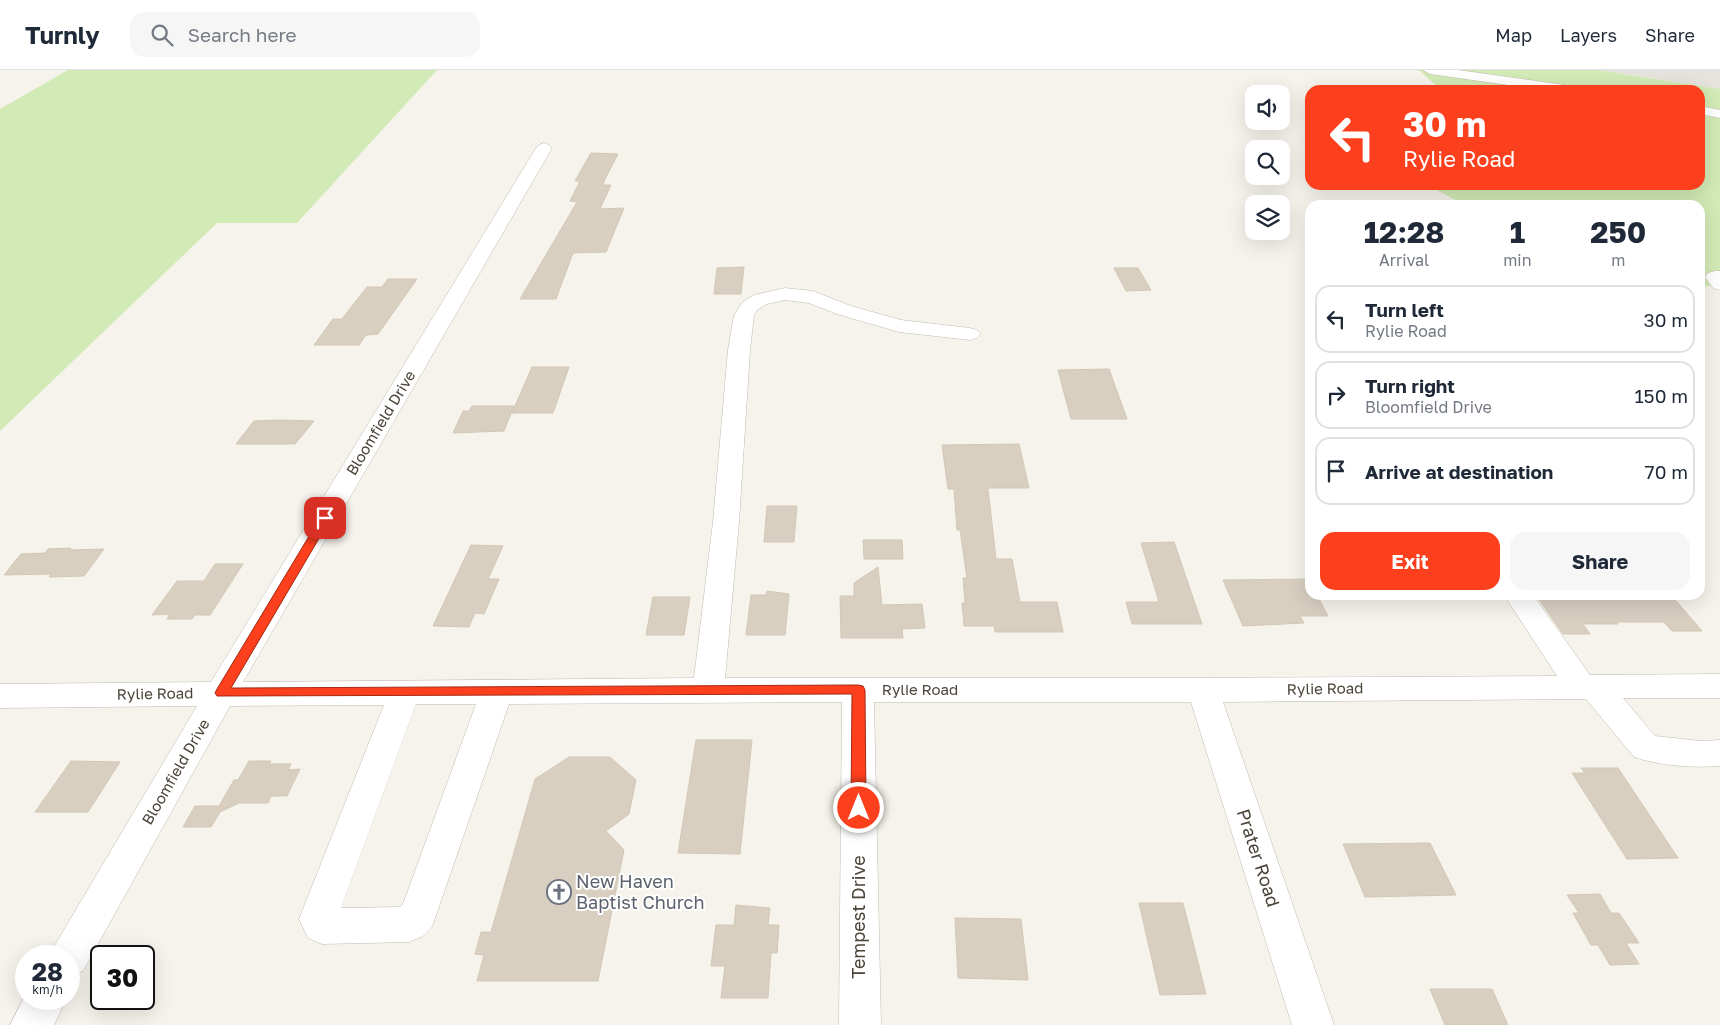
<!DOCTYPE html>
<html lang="en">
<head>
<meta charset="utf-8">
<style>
  body { margin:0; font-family:"Golos Text",sans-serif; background:#f6f6f7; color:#1f2937; height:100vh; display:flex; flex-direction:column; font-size:19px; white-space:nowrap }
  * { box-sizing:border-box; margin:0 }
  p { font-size:16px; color:#747a83 }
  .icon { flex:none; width:28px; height:28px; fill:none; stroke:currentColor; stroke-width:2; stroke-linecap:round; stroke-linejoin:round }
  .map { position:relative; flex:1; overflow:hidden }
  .sheet { position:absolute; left:1305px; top:130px; width:400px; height:400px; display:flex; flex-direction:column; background:#fff; border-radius:15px; box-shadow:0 5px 20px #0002 }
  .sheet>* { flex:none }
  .hud { position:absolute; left:1305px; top:15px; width:400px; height:105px; border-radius:15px; box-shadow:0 5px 20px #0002; background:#fc3f1d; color:#fff; overflow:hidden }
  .controls { position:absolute; left:1245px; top:15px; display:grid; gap:10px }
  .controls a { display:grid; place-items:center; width:45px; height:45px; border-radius:10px; background:#fff; box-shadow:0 5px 20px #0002; font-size:25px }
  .speed { position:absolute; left:15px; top:875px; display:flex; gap:10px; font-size:25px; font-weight:700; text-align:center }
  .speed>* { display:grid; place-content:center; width:65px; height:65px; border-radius:50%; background:#fff; box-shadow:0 5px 20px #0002; line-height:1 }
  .speed small { font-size:12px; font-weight:400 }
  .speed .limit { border:2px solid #111; border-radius:8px; background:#fff; color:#111 }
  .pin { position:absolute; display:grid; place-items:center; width:42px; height:42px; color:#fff; margin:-21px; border-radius:10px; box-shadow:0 2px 8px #0006 }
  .me { position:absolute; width:55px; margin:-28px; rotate:0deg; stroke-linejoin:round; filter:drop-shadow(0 0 4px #0008) }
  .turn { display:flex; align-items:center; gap:18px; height:105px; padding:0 15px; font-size:22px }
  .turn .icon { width:65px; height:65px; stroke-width:2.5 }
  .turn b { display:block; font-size:35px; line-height:42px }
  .eta { display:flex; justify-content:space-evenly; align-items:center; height:85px; text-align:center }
  .eta b { font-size:30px; font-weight:700; line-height:35px }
  .primary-button { display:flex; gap:10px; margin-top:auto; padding:10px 15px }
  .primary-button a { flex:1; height:58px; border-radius:15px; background:#fc3f1d; color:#fff; font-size:20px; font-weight:700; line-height:58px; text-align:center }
  .primary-button a+a { background:#f6f6f7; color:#1f2937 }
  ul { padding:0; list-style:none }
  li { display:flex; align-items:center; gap:15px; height:68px; margin:0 10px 8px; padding:0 5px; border:2px solid #e0e1e3; border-radius:15px }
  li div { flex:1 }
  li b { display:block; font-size:19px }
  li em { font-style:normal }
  header { display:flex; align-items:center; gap:30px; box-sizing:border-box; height:70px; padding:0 25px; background:#fff; border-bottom:1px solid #e0e1e3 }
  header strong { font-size:24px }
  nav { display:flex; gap:28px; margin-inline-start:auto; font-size:18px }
  .search { width:350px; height:45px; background:#f6f6f7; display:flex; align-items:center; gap:12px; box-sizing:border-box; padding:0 18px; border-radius:15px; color:#747a83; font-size:19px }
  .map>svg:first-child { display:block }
</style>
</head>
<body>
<header>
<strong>Turnly</strong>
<div class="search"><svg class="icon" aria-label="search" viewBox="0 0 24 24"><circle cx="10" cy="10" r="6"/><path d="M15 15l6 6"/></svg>Search here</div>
<nav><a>Map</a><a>Layers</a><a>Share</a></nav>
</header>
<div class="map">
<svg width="1720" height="955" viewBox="0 0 1720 955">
  <rect width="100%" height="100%" fill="#f6f3ec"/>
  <path fill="#e6e2dd" d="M1598 0H1720V19L1639 6Z"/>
  <path fill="#d2eab5" d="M68 0H437L297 153H217L0 361V39Z
    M1416 0H1598L1720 19V216H1700V135H1465L1427 115H1700V20H1441L1420 1Z"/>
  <path fill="#d8cfc1" stroke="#d3c7b4" d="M591 83 618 84 604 111 603 115H611L600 139 624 138 606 182 573 183 556 229H520L577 132 570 131 580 111H575Z
    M744 197 741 224H714L717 198Z
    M1114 198H1138L1151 220 1126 221Z
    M388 209H417L378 264 366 265 359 275H314L333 249H342L367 217H382Z
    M532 297H569L553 343H512Z
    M1109 299 1127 349H1071L1058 300Z
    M472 336H514L504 361 453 363 463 341H469Z
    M279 350 314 351 295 374H236L254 351Z
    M1019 374 1029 418H988L996 489H1012L1020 532H1057L1063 562H995L994 556H964L962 533H965L963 508H967L960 460H957L954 419H948L942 375Z
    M767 436H797L794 472H764Z
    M863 470H902L903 489H864Z
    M1174 472 1202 554H1132L1126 532H1159L1141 473Z
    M471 475 503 476 488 509H499L484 544 475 543 469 557 433 556Z
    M71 478 70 480 104 479 84 506 49 507 51 504 4 505 21 484 45 483 48 479Z
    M215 494H243L210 545H195L192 549H167L170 544 152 545 177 511H204Z
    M878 497 882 535 922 534 925 558 902 559 903 568H841L840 526H854V513Z
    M1310 509V525H1317L1328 546H1300L1304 553 1243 556 1223 510Z
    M767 521 789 524 785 565H746L751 525H766Z
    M1536 525H1671L1702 561H1672L1664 552H1617L1618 554H1583L1590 564H1563Z
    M653 527H690L684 565H646Z
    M696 670H752L740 784 678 783Z
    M569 687H610L636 710 629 744 606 761 624 780 598 911H477L484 885 475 884 481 862H491L535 709Z
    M71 691 120 692 88 742H35Z
    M249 691H271L269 694H291L288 700 300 699 287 726H271L268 733H239L220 742 211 757H183L195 736H219L234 710H238Z
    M1581 698H1618L1678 788 1627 789 1572 703H1585Z
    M1430 773 1456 825 1365 827 1343 774Z
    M1600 824 1611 843H1619L1639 873H1626L1639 894 1610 895 1598 875H1591L1573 843H1579L1567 825Z
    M1139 833H1183L1206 924 1160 925Z
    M736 835 770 838 768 855H779L777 883H771L768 928H721L725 896H711L716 855H734Z
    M955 848 1021 849 1028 910 958 908Z
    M1430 919H1492L1508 955H1445Z"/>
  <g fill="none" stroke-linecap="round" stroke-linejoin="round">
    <defs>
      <path id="minor" d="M1423 0H1458L1572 16 1579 20H1543L1430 4Z
        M1700 36 1720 40V48L1700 44Z
        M544 73 549 75 552 78 243 612 694 608 713 452 728 280 734 245 743 232 754 225 785 218 813 221 851 236 901 250 970 258 977 260 981 264 977 268 970 270 899 262 837 244 809 233 785 230 767 234 757 240 754 245 750 280 739 452 725 608H1203L1557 606 1504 525H1533L1590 605 1720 604V628H1623L1655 666 1701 671 1720 670V696C1692 698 1661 696 1634 687L1586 629 1223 632 1334 955H1292L1191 632H874L881 955H839L842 632 509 634 432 857 423 866 409 872 322 874 308 868 299 849 384 635 230 636 83 901 69 906V886H50L55 875 197 636 0 638V614L211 612 536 78 539 75ZM416 634H476L403 834 400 837 341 838Z
        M1715 201H1720V220L1713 218 1705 207 1708 203Z
        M26 924V929H66L54 955H10Z"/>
    </defs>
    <use href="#minor" stroke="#c2bbae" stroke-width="1"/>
    <use href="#minor" fill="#fff" fill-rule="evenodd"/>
  </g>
  <path fill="#fc3f1d" stroke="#a42913" d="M325 445 331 448 231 618 858 615 863 616 865 620 866 738 864 742 859 744 854 742 851 738 852 624 217 626 215 623 217 619 320 448Z"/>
  <defs>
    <symbol id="church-ring" viewBox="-11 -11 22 22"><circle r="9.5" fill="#fff" stroke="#6b7280" stroke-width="1.5"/><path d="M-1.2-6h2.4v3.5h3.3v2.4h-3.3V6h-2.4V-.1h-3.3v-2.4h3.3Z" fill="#6b7280"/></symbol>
  </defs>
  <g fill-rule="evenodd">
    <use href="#church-ring" x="545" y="808" width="28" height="28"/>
  </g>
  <g text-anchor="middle" stroke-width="4" stroke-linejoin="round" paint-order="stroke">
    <g font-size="15" fill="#4b4439" stroke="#fff">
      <text transform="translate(381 353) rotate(-59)" y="5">Bloomfield Drive</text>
      <text transform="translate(1325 619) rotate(-1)" y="5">Rylie Road</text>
      <text x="920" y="625">Rylie Road</text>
      <text transform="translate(155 624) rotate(-1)" y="5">Rylie Road</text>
      <text transform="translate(176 702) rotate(-60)" y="5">Bloomfield Drive</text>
    </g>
    <g font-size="18" fill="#4b4439" stroke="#fff">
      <text transform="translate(1258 788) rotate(72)" y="6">Prater Road</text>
      <text transform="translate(859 847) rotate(-90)" y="6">Tempest Drive</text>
    </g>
    <g font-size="18" fill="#5b616d" stroke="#fff" text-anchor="start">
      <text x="576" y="818">New Haven<tspan x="576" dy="21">Baptist Church</tspan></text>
    </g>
  </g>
</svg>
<div class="controls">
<a><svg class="icon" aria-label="sound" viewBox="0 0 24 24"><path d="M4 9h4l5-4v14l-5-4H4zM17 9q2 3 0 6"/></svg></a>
<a><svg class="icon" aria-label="search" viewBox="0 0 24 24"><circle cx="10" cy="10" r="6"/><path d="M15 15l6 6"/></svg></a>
<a><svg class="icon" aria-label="layers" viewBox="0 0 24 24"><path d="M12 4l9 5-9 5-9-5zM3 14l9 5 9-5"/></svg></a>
</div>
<div class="speed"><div>28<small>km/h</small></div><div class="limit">30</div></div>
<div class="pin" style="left:325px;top:448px;background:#d93025"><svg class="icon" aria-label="arrive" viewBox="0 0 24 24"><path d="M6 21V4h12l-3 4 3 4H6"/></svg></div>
<svg class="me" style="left:859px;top:738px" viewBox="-20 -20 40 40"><circle r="17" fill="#fc3f1d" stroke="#fff" stroke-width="3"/><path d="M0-11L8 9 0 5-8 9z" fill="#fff"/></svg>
<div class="hud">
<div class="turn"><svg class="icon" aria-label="left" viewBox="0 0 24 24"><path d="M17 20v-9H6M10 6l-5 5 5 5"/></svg><div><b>30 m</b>Rylie Road</div></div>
</div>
<section class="sheet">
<div class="eta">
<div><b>12:28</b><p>Arrival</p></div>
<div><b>1</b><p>min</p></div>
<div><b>250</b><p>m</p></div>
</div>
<ul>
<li><svg class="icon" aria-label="left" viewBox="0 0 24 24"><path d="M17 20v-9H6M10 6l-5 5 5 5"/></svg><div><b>Turn left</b><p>Rylie Road</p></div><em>30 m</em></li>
<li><svg class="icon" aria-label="right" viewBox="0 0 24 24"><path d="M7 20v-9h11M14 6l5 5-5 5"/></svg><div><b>Turn right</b><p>Bloomfield Drive</p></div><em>150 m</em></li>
<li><svg class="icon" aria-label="arrive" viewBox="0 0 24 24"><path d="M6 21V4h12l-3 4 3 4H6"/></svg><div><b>Arrive at destination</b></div><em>70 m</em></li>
</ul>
<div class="primary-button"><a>Exit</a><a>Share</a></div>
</section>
</div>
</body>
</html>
